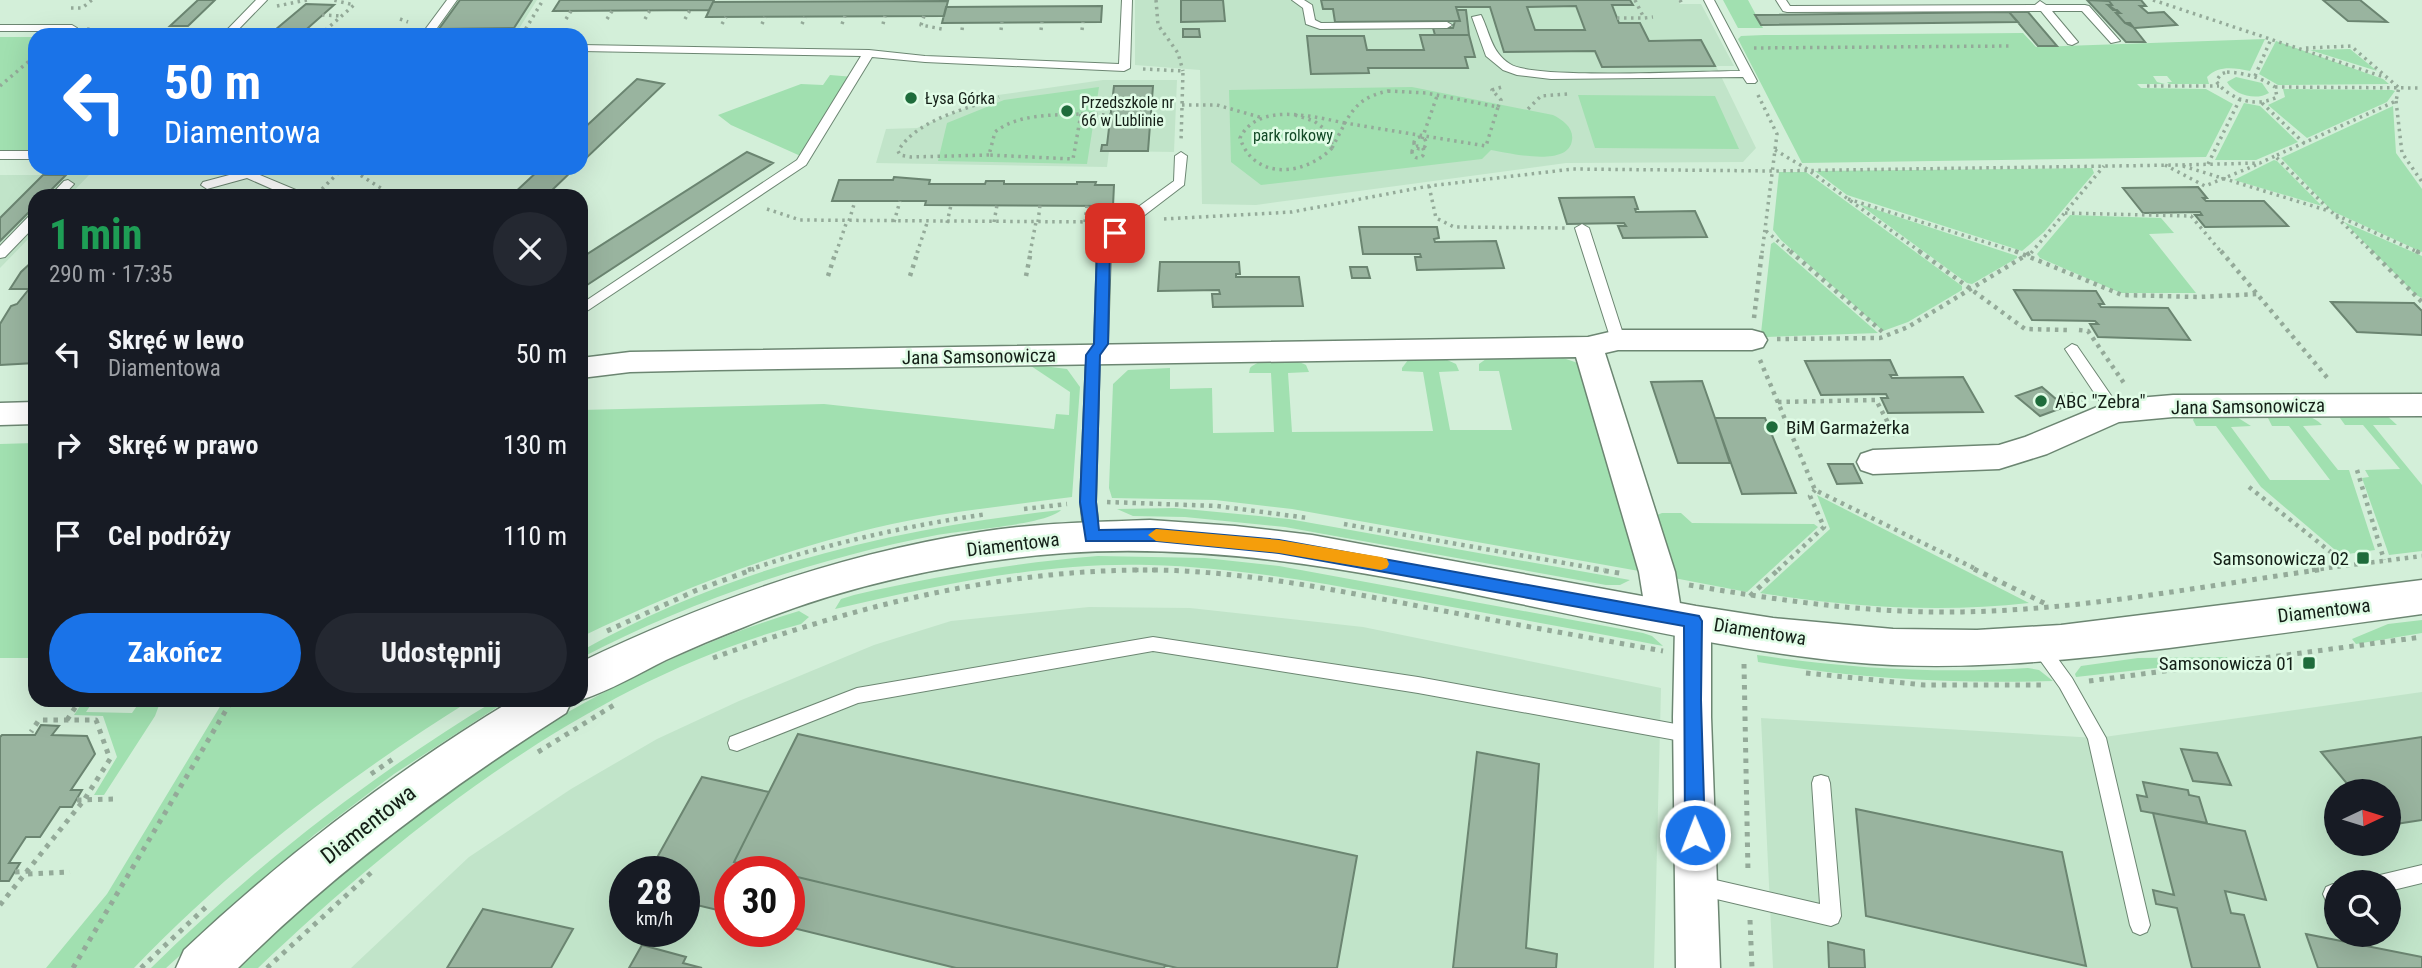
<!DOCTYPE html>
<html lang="pl">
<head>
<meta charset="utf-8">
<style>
  body { margin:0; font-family:"Roboto Condensed",sans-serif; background:#242831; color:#f1f3f6; height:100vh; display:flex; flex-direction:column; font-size:26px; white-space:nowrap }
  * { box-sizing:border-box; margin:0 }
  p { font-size:23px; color:#9ea1a6 }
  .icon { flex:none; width:38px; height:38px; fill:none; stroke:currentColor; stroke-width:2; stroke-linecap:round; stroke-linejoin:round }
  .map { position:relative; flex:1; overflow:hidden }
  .panel { position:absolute; left:28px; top:189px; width:560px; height:518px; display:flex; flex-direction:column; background:#171b24; border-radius:21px; box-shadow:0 7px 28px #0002 }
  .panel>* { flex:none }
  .guide { position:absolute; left:28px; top:28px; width:560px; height:147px; border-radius:21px; box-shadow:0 7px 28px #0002; background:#1a73e8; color:#fff; overflow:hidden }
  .needle { width:46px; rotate:86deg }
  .tools { position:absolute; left:2324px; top:779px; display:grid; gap:14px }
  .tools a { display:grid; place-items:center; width:77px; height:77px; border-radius:50%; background:#171b24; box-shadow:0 7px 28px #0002; font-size:35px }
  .speed { position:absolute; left:609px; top:856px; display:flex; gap:14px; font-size:35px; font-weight:700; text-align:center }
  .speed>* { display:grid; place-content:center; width:91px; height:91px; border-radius:50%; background:#171b24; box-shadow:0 7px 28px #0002; line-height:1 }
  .speed small { font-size:18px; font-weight:400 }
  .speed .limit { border:10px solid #d22; background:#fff; color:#111 }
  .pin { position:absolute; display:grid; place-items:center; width:60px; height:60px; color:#fff; margin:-30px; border-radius:14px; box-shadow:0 4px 10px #0006 }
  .me { position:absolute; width:77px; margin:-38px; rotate:359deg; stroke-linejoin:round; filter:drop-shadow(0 0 5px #0008) }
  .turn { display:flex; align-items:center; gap:24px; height:147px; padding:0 21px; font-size:32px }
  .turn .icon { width:91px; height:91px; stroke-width:2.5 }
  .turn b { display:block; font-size:49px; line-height:60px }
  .round { display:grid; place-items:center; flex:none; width:74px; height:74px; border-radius:37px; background:#242831 }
  .overview { display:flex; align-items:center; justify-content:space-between; height:119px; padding:0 21px }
  h1 { font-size:42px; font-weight:700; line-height:52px; color:#1e9e55 }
  .cta { display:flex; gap:14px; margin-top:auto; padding:14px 21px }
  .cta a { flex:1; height:80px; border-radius:42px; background:#1a73e8; color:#fff; font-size:28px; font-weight:700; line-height:80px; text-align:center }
  .cta a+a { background:#242831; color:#f1f3f6 }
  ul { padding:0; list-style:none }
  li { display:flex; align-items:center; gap:21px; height:91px; padding:0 21px }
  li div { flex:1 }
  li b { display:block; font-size:26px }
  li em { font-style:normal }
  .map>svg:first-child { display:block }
</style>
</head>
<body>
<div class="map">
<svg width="2422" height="968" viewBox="0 0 2422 968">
  <rect width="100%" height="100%" fill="#d3efd9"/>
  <path fill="#c1e4c9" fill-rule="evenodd" d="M458 0H537L515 35H433Z
    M1135 0H1678L1680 4H1701L1734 66H1716L1756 148 1743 162 1566 163 1256 205 1202 204 1200 70 1135 65Z
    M1103 80H1177L1174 152 1109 151 1107 167 876 163 886 129 917 128 998 95Z
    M0 175H89L69 196H35V232L0 268Z
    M1089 607 1190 608 1363 627 1661 688 1654 968H351L469 857 571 789 657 739 739 701 874 645 951 621ZM625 872H684V931H625ZM730 872H789V931H730Z
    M2422 692V968H1773L1761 718 2097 738ZM2336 791H2389V844H2336ZM2336 882H2389V934H2336Z"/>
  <path fill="#a1e0b0" d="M1723 0H1748L1763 28H1738Z
    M2023 33 2036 47 2265 39 2250 71C2234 68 2219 65 2207 77L2209 84H2169L2167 82H2172L2167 76H2153L2157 82 2165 84H2137L2141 88 2206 89 2233 104 2206 157 1802 163 1738 39 1741 36 1764 35Z
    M0 37H35V150H0Z
    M2276 41 2383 79 2389 84 2278 85 2259 74Z
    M2350 49 2377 71 2310 50Z
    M830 75 854 77 805 158 731 125 718 115 801 84 823 85Z
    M2236 77 2262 83 2269 93C2256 101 2234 95 2227 82Z
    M1099 87 1087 164 938 161 947 123 1004 100Z
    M1412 87 1553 115C1563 120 1574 128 1572 140 1569 168 1509 153 1491 150L1482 159 1261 185 1231 162 1229 90Z
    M2283 89 2392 90 2395 91 2387 102 2307 138 2268 105 2285 97Z
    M1578 95 1715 96 1739 149 1595 148Z
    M2244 103 2260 106 2298 142 2256 160H2215Z
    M2393 106 2396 153 2422 189V252L2332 211 2281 158Z
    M2274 160 2277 161 2322 206 2234 180Z
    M2092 168 2094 173 2044 232 2022 251 1847 195 1815 171Z
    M1779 172H1806L1962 286V290L1908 322 1883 331 1781 240 1773 230Z
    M1859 204 2017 256V258L1972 284 1967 283Z
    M2070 215 2161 218 2174 233 2149 234 2196 293H2121L2040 258 2037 254Z
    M2344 222 2422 256V298L2416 295Z
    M1774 242 1878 333 1766 337 1761 333 1771 244Z
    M1560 357 1578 363 1642 567 1639 571 1292 509 1215 500 1112 498 1109 488 1113 384 1128 370 1170 368V389L1212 388 1213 433 1274 432 1271 373H1249L1250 368C1260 357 1293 358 1306 365L1309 372 1288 373 1292 432 1433 431 1423 372 1402 371V368L1408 360 1445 359 1456 364 1459 371 1439 372 1450 430H1512L1499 371H1479V364L1486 359Z
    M1028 364 1067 369 1080 387 1072 497C1012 505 952 511 892 524 784 548 681 589 581 637V410L824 404 1054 429 1056 414 1069 415 1070 392Z
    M2232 414 2251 426 2231 427 2270 480H2330L2289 426H2272L2268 418 2270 415C2288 415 2310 411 2322 425L2303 426 2338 470H2349L2375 550 2341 555 2261 487 2216 426H2196L2193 420 2195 416Z
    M2385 414 2397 425H2373L2422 485V551L2389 555 2362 478 2369 477 2365 470 2400 469 2363 425H2345L2340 418 2341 415Z
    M35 443V658H0V444Z
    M1817 495 2029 603C1940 613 1849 607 1760 593L1830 529Z
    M1175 508 1289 519 1630 580 1620 585H1606L1285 527 1185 517 1133 516 1117 509Z
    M1061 510C1047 525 962 530 937 535 814 559 692 600 581 658V651C728 568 894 528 1061 510Z
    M1662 513H1681L1692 523 1814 524 1818 527 1747 592 1674 578 1657 515Z
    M1098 556 1205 558 1279 566 1643 633 1652 636 1663 646C1569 628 1475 611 1381 594 1304 580 1228 567 1149 565 1043 562 938 585 835 609L841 599 854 595C935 576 1015 563 1098 556Z
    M799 611 809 617 801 624C593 680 412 822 258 968H240C391 813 591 674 799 611Z
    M2422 620V633L2356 644 2352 639 2388 624Z
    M1757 655C1847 668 1938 674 2028 668L2039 670 2053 681C1953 684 1856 679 1758 662Z
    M2227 657 2228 660 2076 677 2075 674 2081 666 2138 658Z
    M84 700H94L86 712 132 713 141 700H161L155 716 104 795H94L117 757 103 716 74 715Z
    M224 700H471C349 776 234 864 134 968H46L107 894Z
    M496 700H508L394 774 314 835 166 968H151C255 866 371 775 496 700Z"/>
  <path fill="#99b49f" stroke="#6b8571" stroke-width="2" fill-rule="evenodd" d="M198 0H215L188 26H170Z
    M460 0H532L514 28 439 29Z
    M560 0H714L709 10 553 11Z
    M1181 0H1223L1225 21 1181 22Z
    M1321 0H1630L1633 5H1612L1619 23H1640L1649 41 1701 40 1715 66 1602 67 1595 51 1504 52 1490 7H1456L1460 21 1335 22 1333 9H1323ZM1576 6 1585 30H1535L1527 7Z
    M2087 0 2109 1 2112 5H2108L2113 10H2117L2120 13H2116L2125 23H2130L2145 42H2126Z
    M2104 0H2141L2146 6H2140L2148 13 2164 12 2177 25 2135 28 2125 23 2116 13H2120L2108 5H2112L2109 1Z
    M2323 0H2360L2387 22 2348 21Z
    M948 1 944 16 706 17 713 2Z
    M306 4 334 5 300 35H269Z
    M1102 6 1101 22 942 23 946 7Z
    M1457 10H1466L1469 35H1435L1433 28H1453L1455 21H1460Z
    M2009 12H2028L2057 46H2038Z
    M2009 12 2018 22 1761 25 1755 15Z
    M1183 29H1199L1200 37H1183Z
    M1420 35H1469L1475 57H1465L1468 68H1368L1369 73 1311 74 1307 36H1364L1367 50H1424Z
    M637 79 664 84 581 163V131Z
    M1114 86H1153L1148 151H1101L1102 145H1107Z
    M747 152 773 163 581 289V258Z
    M541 168H575L546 196H511Z
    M43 175H66L45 196H35V206L0 241V218Z
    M894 177 930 180 929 184H985L986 181H1004V184H1077V182H1096L1095 185H1114L1113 206 925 205 926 201H832L839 180H893Z
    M2198 187 2207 198H2203L2206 201H2264L2288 226 2205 227 2195 215H2202L2200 212 2143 213 2123 188Z
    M1634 197 1638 209H1635L1636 212 1695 211 1707 237 1623 238 1618 226H1626L1624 223 1567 224 1559 198Z
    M1359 227H1437L1439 238 1434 239 1435 242 1496 241 1504 268 1417 270 1415 257H1421L1420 254H1363Z
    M35 259V331L33 334 35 363 0 365V324L11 306 17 304 29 289H10L21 272Z
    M1160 262H1239L1240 274H1236V277H1299L1303 306 1213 307 1212 294H1220L1219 290 1158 291Z
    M1350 267H1367L1370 278H1352Z
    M2014 290 2096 291 2104 304H2099L2101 307 2168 308 2190 340 2098 337 2090 324H2098L2095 321 2032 320Z
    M2331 302 2414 303 2422 311V335L2357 332Z
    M1890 360 1897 375H1890L1892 378 1963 377 1983 412 1888 413 1881 398H1888L1886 394 1821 395 1805 361Z
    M1702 381 1715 418 1730 463H1678L1651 382Z
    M2042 387 2056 399 2072 393 2081 401 2040 416 2016 396Z
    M1715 418H1765L1796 493 1742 494Z
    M1828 464H1853L1862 483 1837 484Z
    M41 725 59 726 52 735 87 736 95 754 71 790H82L72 807H60L40 837H26L9 863H20L9 881H0V737L2 735H35Z
    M798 734 1357 856 1337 968H1177L789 875V872H774L734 862Z
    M2422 737V820L2389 825V791H2353L2321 752Z
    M2181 749 2217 753 2231 785 2193 781Z
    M1477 752 1539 764 1526 948 1557 954 1556 968H1453Z
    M702 777 769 792 734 862 774 872H730V913L684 902V872H649Z
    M2143 782 2188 790 2189 795 2199 797 2207 823 2141 811 2137 795 2147 797Z
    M1856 809 2062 852 2086 966 1866 916Z
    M2153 813 2245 831 2266 900 2225 891 2231 913 2244 915 2260 968H2192L2177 908 2156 904 2153 890 2174 895Z
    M789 875 1165 965 1164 968H956L789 927Z
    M483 909 573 929 551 968H447Z
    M2306 934 2422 957V968H2318Z
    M1828 942 1864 950 1865 968H1829Z
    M642 945 686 957 683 963 702 968H629Z"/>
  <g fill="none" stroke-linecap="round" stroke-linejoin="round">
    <defs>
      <path id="lane" d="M256 0H267L233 35H222Z
        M447 0H457L432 35H421Z
        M1122 0H1132L1130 68 1124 71 925 62 872 57 806 165 581 315V304L797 160 861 56 581 51V45L869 50 925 56 1119 64Z
        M1292 0H1304L1312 5 1315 20 1321 23 1447 22 1452 25 1447 28 1320 29 1306 24 1303 8Z
        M1704 0H1714L1757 81 1755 83H1747L1743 77 1551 79 1517 75 1503 70 1486 56 1472 17 1481 15C1490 33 1491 52 1510 64 1533 80 1702 71 1740 71Z
        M1776 0H1786L1790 6 2035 5 2040 1 2046 5H2085L2089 6 2120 41 2111 43 2082 11H2052L2078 42 2072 45 2068 44 2041 11 1787 12 1783 11Z
        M0 25H72L77 28 72 31H0Z
        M0 151H35V159H0Z
        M1181 152 1187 156 1184 185 1133 224 1111 249 1108 344 1100 356 1096 502 1100 536 1098 540H1086L1084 536 1080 502 1086 355 1094 343 1097 248 1123 218 1174 181 1175 156Z
        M248 170 303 193 305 196H288L247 178 207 189 201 185 203 182Z
        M68 180 74 184 63 196H50L64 181Z
        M35 214V226L5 257 0 258V246L30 215Z
        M1582 224 1589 228 1625 340 1623 343 1618 345 1611 340 1575 228Z
        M2072 344 2077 346 2119 407 2121 411 2119 415H2109L2065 349Z
        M1153 637 1418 677 1692 727 1699 729 1701 735 1699 741 1692 743 1418 693 1153 651 858 703 737 751 730 749 728 743 730 737 857 688Z
        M2039 639 2045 641 2072 678 2106 738 2150 925 2147 932 2140 935 2133 932 2130 925 2088 739 2060 688 2030 646 2033 641Z
        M1821 775 1828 777 1830 783 1841 916 1838 923 1831 926 1691 893 1688 886 1691 879 1698 876 1820 904 1812 783 1814 777Z
        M2422 865V883L2389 891V882H2377L2380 875Z
        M2333 884 2336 885V904L2326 901 2323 894 2326 887Z"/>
      <path id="street" d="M1618 330H1752L1763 333 1767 340 1763 347 1752 350H1618L1605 353 1675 572 1681 610 1693 606 1706 611 1711 621V717L1720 968H1676L1673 717 1675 626 1664 630 1651 625 1646 615 1639 572 1576 357 716 370 630 372 581 378V358L630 352 1588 337Z
        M2422 394V416L2173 417 2119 422 2047 454 1999 469 1873 474 1861 470 1857 462 1861 454 1873 450 1999 445 2025 437 2114 400 2173 395Z
        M35 402V424L0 425V403Z"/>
      <path id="secondary" d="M1150 520 1235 526 1312 535 1696 606 1773 618 1893 629 1977 630 2061 625 2422 580V614C2338 626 2254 637 2169 648 2063 661 1956 672 1849 662 1589 636 1327 535 1065 553 957 561 845 585 744 627 718 637 692 648 666 660 638 674 611 690 581 700H580L581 662C708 601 840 554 980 532 1036 523 1093 522 1150 520Z
        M513 700H572L566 713C448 788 337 870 238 968H176L184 950C285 855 394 772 513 700Z"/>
    </defs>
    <use href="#lane" stroke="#6c8672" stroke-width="2"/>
    <use href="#street" stroke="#6c8672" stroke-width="3"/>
    <use href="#secondary" stroke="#6c8672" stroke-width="3"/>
    <path stroke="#94aa99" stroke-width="3.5" stroke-dasharray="2.5 4.5" stroke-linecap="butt" d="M1156 0 1158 25 1178 53 1183 71
      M1635 0 1644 18 1653 17
      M1680 0 1682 4
      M2153 0 2387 78
      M277 6 307 0
      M71 8H82L92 0
      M322 15 342 16
      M924 16 921 25 942 29
      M1617 18H1644
      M400 19 408 22
      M566 19 571 11
      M607 19 612 11
      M645 19 650 10
      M685 19 690 10
      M722 24 726 17
      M762 24 765 17
      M802 24 805 17
      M842 24 845 16
      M883 24 885 16
      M87 29 104 31
      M962 30 963 23
      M1001 30 1002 22
      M1041 30 1042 22
      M1082 30 1083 22
      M320 35 354 5 333 0
      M522 35 543 0
      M1754 48 2011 46
      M2306 48 2351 46 2398 87
      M1143 69 1183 71 1181 142
      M2227 72C2245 73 2260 77 2275 87L2277 97C2256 108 2230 100 2216 81L2221 74Z
      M2255 76 2271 39
      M0 86 35 56
      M2147 86H2219
      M2275 87 2422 88
      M1388 91 1426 93 1498 107 1486 146 1345 123C1356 103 1366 96 1388 91Z
      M1758 95 1777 134 1762 253
      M2396 101 2402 153 2422 182
      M2262 103 2305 144
      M1182 105H1217L1263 118
      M1498 107 1501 100 1492 90 1505 86
      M1528 109 1541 96 1568 94
      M1081 114 1073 159 989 155 995 132C1017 114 1053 115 1081 114Z
      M1081 114 1111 115
      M1295 115 1314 121 1331 134 1332 148
      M1414 143a6 6 0 1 1 12 0a6 6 0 1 1-12 0Z
      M1422 139 1437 96
      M1412 152a6 6 0 1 1 12 0a6 6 0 1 1-12 0Z
      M1332 148C1305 176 1254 181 1240 138 1258 101 1314 117 1345 123
      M1332 148 1345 123
      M1775 150 1807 169 1922 253
      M989 155 911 157 900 155 898 151C917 119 967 109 999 97
      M2208 164 2240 99
      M2165 165 2205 186 2256 165
      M2183 166 2329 211
      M349 168 384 190
      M1429 186 1436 218 1454 227 1565 228
      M317 194 343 168
      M1848 199 2020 253
      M767 209 800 220 1100 222
      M2065 213 2191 216 2222 253
      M2336 215 2420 253
      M1164 219 1292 212 1429 186 1573 169 1772 171 2179 165 2260 163 2275 156
      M849 221 855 201
      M894 222 900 201
      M994 222 997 205
      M1038 222 1040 205
      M1085 222 1087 205
      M947 223 951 205
      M1766 231 1792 253
      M836 253 847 221
      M917 253 927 223
      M1030 253 1036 222
      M2031 253 2104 166
      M2373 253 2275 156 2396 101 2399 87"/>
    <path stroke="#94aa99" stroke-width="4.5" stroke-dasharray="3.5 5" stroke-linecap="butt" d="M1790 251 1886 335
      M1919 251 2025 329 2067 330
      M2015 251 2122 295 2199 297 2258 294
      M2221 251 2330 381
      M2371 251 2422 302
      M2416 251 2422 254
      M828 276 836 251
      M910 276 918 251
      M1026 276 1031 251
      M1754 318 1762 251
      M2079 330 2088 331 2126 386
      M1777 339 1880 338 1908 327 2033 251
      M1760 360 1815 490 1978 570
      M1778 402 1876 400 1895 436
      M2357 470 2384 560
      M2249 487 2347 565
      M1107 502 1217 506 1308 518
      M1024 509 1067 504
      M1344 524 1604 570
      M748 570C827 544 905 526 987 514
      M1135 570H1156
      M1778 570 1824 527 1810 496 1815 490
      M2312 570 2422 556"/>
    <path stroke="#94aa99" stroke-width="5" stroke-dasharray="4.5 6" stroke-linecap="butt" d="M1594 569 1625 574
      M1974 569 2048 605
      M1689 585C1777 600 1865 613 1954 612 2078 611 2202 586 2325 569
      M1750 596 1779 569
      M607 631 697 590 754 569
      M713 658C852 607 997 570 1146 570 1236 570 1325 588 1413 605 1496 621 1580 636 1663 651
      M1744 664 1748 873
      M1806 673 1924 685H2042
      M2089 681 2422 637
      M67 720 80 700
      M538 752 614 705
      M371 774 393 759
      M77 800 116 799
      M15 872 29 871
      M28 874 70 872
      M0 905 84 800 110 759 96 720H39L31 732
      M1750 920 1752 968
      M73 968 232 700
      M141 968 206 907
      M267 968 375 869"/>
    <use href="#lane" fill="#fff" fill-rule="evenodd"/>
    <use href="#street" fill="#fff" fill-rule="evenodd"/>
    <use href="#secondary" fill="#fff" fill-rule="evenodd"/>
  </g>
  <path fill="#1a73e8" stroke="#114b97" stroke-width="2" d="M1115 229 1122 233 1110 248 1108 344 1100 355 1096 502 1099 530 1157 529 1279 540 1699 616 1702 621 1701 700 1705 835 1702 842 1695 844 1688 842 1685 835 1684 626 1279 553 1157 541H1086L1080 502 1086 355 1094 344 1097 248 1110 230Z"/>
  <path fill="#f59e0b" d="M1156 529 1279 540 1381 557 1387 559 1389 564 1387 568 1381 570 1279 553 1156 541 1148 535Z"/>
  <g fill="#1e6c3b" stroke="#e0fce6" stroke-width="2.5">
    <circle cx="911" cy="98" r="7"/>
    <circle cx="1067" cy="111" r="7"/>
    <circle cx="2041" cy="401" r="7"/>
    <circle cx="1772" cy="427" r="7"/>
    <rect x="2356" y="551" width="14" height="14" rx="3.5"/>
    <rect x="2302" y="656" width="14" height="14" rx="3.5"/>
  </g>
  <g text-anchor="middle" stroke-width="5" stroke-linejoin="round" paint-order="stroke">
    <g font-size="16" fill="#141f17" stroke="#e0fce6" text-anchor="start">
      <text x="925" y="104">Łysa Górka</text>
      <text x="1081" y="108">Przedszkole nr<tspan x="1081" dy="18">66 w Lublinie</tspan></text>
    </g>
    <g font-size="16" fill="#124926" stroke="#e0fce6">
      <text x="1293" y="141">park rolkowy</text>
    </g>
    <g font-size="19" fill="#141f17" stroke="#e0fce6">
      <text transform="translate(979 356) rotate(-1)" y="7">Jana Samsonowicza</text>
      <text transform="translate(2248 406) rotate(-1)" y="7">Jana Samsonowicza</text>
      <text transform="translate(1013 544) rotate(-7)" y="7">Diamentowa</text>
      <text transform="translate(2324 610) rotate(-7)" y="7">Diamentowa</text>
      <text transform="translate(1760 631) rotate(9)" y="7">Diamentowa</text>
    </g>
    <g font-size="19" fill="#141f17" stroke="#e0fce6" text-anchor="start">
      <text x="2055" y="408">ABC "Zebra"</text>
      <text x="1786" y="434">BiM Garmażerka</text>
      <text x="2349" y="565" text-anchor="end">Samsonowicza 02</text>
      <text x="2295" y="670" text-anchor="end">Samsonowicza 01</text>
    </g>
    <g font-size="23" fill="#141f17" stroke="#e0fce6">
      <text transform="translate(368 824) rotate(-38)" y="8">Diamentowa</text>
    </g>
  </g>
</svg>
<div class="tools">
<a><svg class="needle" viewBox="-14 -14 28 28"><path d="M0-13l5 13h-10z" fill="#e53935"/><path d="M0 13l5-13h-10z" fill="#9ea1a6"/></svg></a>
<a><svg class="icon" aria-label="search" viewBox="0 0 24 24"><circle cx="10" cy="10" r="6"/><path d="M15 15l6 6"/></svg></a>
</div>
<div class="speed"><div>28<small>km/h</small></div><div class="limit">30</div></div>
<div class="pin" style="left:1115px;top:233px;background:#d93025"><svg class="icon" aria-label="arrive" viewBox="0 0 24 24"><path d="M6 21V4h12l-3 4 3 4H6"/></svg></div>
<svg class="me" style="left:1695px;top:835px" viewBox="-20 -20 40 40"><circle r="17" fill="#1a73e8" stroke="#fff" stroke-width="3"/><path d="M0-11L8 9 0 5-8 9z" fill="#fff"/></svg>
<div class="guide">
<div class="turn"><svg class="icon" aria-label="left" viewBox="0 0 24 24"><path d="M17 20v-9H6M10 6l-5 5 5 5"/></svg><div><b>50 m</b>Diamentowa</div></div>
</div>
<section class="panel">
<div class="overview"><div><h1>1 min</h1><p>290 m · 17:35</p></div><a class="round"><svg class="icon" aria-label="close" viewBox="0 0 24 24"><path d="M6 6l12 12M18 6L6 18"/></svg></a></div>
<ul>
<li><svg class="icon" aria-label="left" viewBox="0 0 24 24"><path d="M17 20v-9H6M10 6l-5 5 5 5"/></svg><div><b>Skręć w lewo</b><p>Diamentowa</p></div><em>50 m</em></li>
<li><svg class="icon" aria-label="right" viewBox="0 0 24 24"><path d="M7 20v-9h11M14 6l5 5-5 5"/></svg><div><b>Skręć w prawo</b></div><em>130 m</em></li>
<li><svg class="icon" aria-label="arrive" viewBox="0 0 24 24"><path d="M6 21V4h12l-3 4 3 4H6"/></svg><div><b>Cel podróży</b></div><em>110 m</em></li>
</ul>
<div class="cta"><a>Zakończ</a><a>Udostępnij</a></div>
</section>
</div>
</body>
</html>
